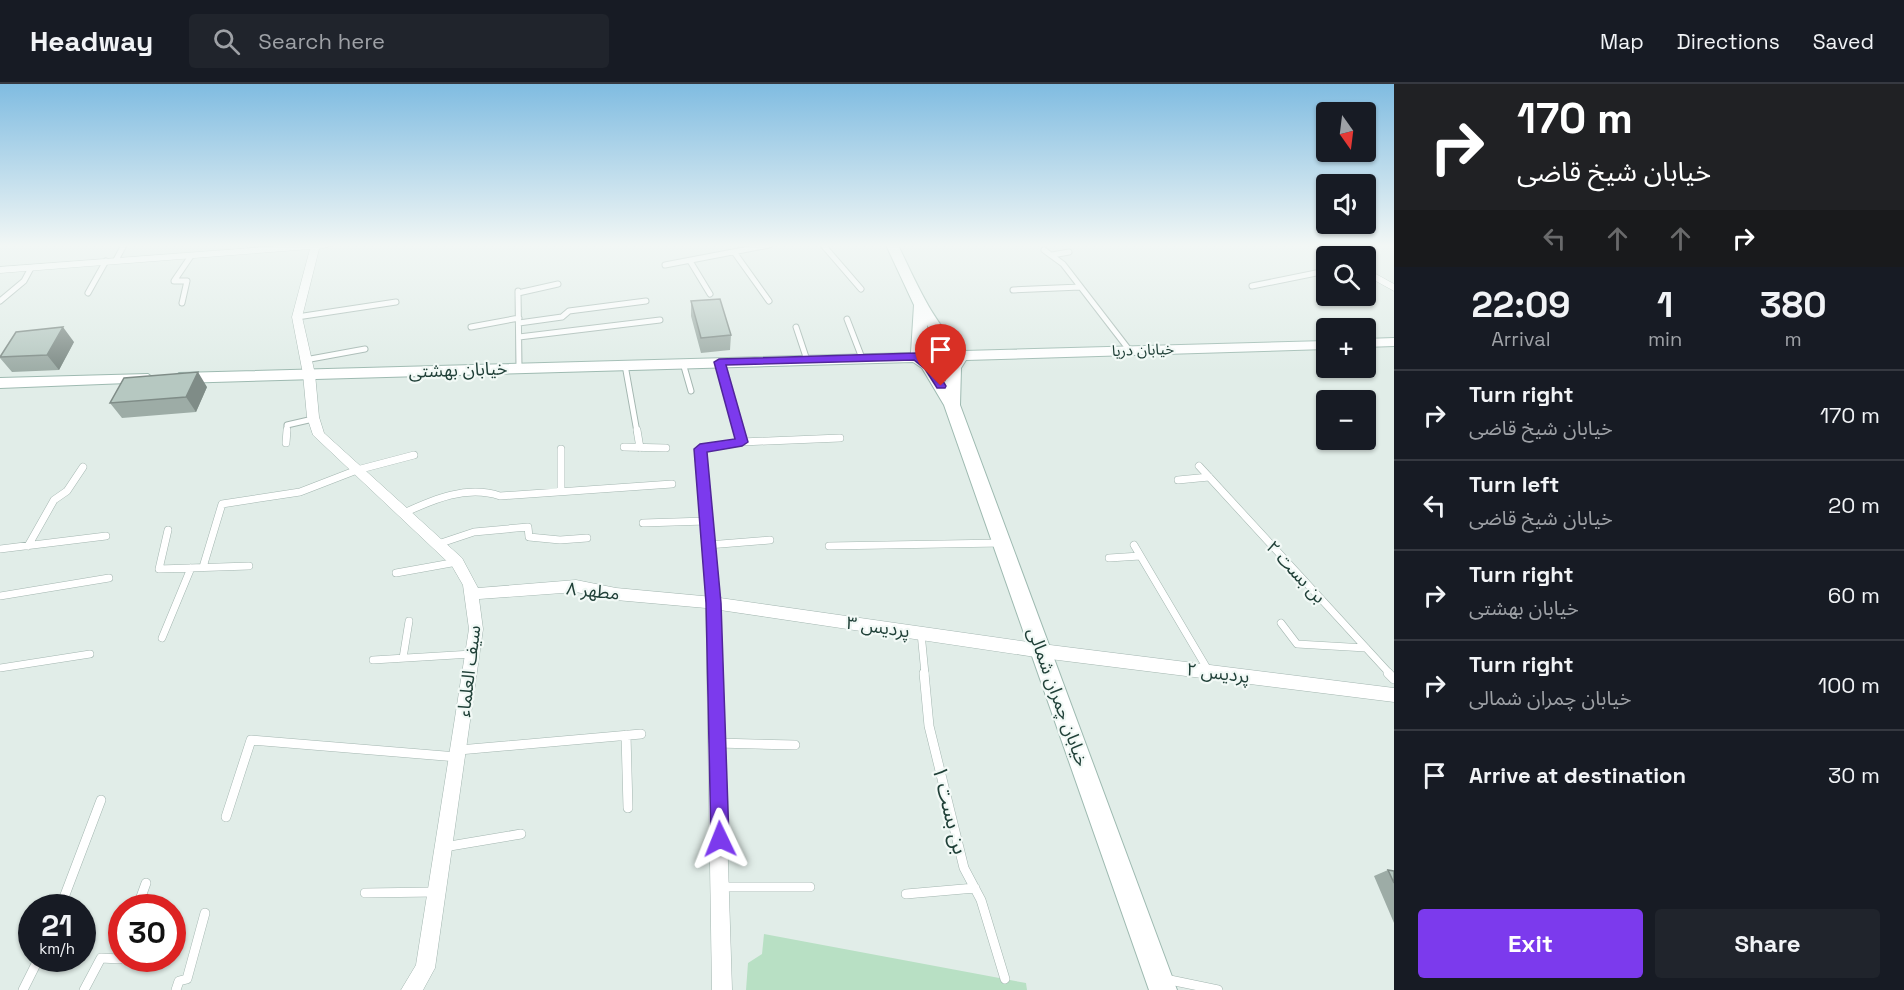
<!DOCTYPE html>
<html lang="en">
<head>
<meta charset="utf-8">
<style>
  body { margin:0; font-family:"Space Grotesk","Noto Sans Arabic",sans-serif; background:#20242c; color:#f1f3f6; height:100vh; display:flex; flex-direction:column; font-size:22px; white-space:nowrap }
  * { box-sizing:border-box; margin:0 }
  p { font-size:20px; color:#9ea1a6 }
  .icon { flex:none; width:33px; height:33px; fill:none; stroke:currentColor; stroke-width:2; stroke-linecap:round; stroke-linejoin:round }
  .map { position:relative; flex:1; overflow:hidden }
  .details { display:flex; flex-direction:column; background:#171b24; width:510px }
  .details>* { flex:none }
  .banner { background:#202124; color:#fff; overflow:hidden }
  .needle { width:39px; rotate:166deg }
  .tools { position:absolute; left:1316px; top:18px; display:grid; gap:12px }
  .tools a { display:grid; place-items:center; width:60px; height:60px; border-radius:6px; background:#171b24; box-shadow:0 2px 4px #0004; font-size:30px }
  .speed { position:absolute; left:18px; top:810px; display:flex; gap:12px; font-size:30px; font-weight:700; text-align:center }
  .speed>* { display:grid; place-content:center; width:78px; height:78px; border-radius:50%; background:#171b24; box-shadow:0 2px 4px #0004; line-height:1 }
  .speed small { font-size:15px; font-weight:400 }
  .speed .limit { border:9px solid #d22; background:#fff; color:#111 }
  .pin { position:absolute; display:grid; place-items:center; width:51px; height:51px; color:#fff; margin:-62px -26px; border-radius:50% 50% 50% 0; rotate:-45deg; box-shadow:0 0 6px #0007 }
  .pin .icon { rotate:45deg }
  .me { position:absolute; width:66px; margin:-33px; rotate:358deg; stroke-linejoin:round; filter:drop-shadow(0 0 4px #0008) }
  .turn { display:flex; align-items:center; gap:21px; height:126px; padding:0 24px; font-size:27px }
  .turn .icon { width:78px; height:78px; stroke-width:2.5 }
  .turn b { display:block; font-size:42px; line-height:51px }
  .lanes { display:flex; align-items:center; height:57px; padding:0 24px; background:#0003; justify-content:center; gap:30px; direction:ltr }
  .lanes .off { opacity:.35 }
  .eta { display:flex; justify-content:space-evenly; align-items:center; height:102px; text-align:center }
  .eta b { font-size:36px; font-weight:700; line-height:42px }
  .cta { display:flex; gap:12px; margin-top:auto; padding:12px 24px }
  .cta a { flex:1; height:69px; border-radius:6px; background:#7c3aed; color:#fff; font-size:24px; font-weight:700; line-height:69px; text-align:center }
  .cta a+a { background:#20242c; color:#f1f3f6 }
  ul { padding:0; list-style:none }
  li { display:flex; align-items:center; gap:18px; height:90px; padding:0 24px; border-top:2px solid #363941 }
  li div { flex:1 }
  li b { display:block; font-size:22px }
  li em { font-style:normal }
  header { display:flex; align-items:center; gap:36px; box-sizing:border-box; height:84px; padding:0 30px; background:#171b24; border-bottom:2px solid #363941 }
  header strong { font-size:28px }
  nav { display:flex; gap:33px; margin-inline-start:auto; font-size:21px }
  .search { width:420px; height:54px; background:#20242c; display:flex; align-items:center; gap:15px; box-sizing:border-box; padding:0 21px; border-radius:6px; color:#9ea1a6; font-size:22px }
  main { display:flex; flex:1; min-height:0 }
  .map>svg:first-child { display:block }
</style>
</head>
<body>
<header>
<strong>Headway</strong>
<div class="search"><svg class="icon" aria-label="search" viewBox="0 0 24 24"><circle cx="10" cy="10" r="6"/><path d="M15 15l6 6"/></svg>Search here</div>
<nav><a>Map</a><a>Directions</a><a>Saved</a></nav>
</header>
<main>
<div class="map">
<svg width="1394" height="906" viewBox="0 0 1394 906">
  <rect width="100%" height="100%" fill="#e1ede8"/>
  <path fill="#b8e0c4" d="M764 850 1026 899 1027 906H746L748 879 762 870Z"/>
  <g fill="none" stroke-linecap="round" stroke-linejoin="round">
    <defs>
      <path id="lane-far2" d="M823 161 861 205
        M1044 166 1063 180 1130 267
        M734 168 769 217
        M1052 171 1069 168
        M116 176 124 161
        M690 177 710 210
        M665 181 769 161
        M1252 202 1326 187
        M1013 206 1080 203
        M518 207 519 284
        M88 209 106 177
        M518 209 558 200
        M0 217 24 197 31 184
        M182 219 187 197H174L191 172
        M297 233 396 218
        M847 235 862 274
        M519 239 562 233 569 227 646 217
        M471 243 519 234
        M796 243 807 276
        M519 253 660 236
        M305 276 365 265
        M719 278 739 348
        M683 279 691 307
        M625 281 637 348
        M287 348V341L313 335"/>
      <path id="lane-far1" d="M637 346 640 364
        M742 358 840 354
        M286 359 287 346
        M624 363 666 364
        M561 365V406
        M1199 382 1390 590
        M1178 396 1209 393
        M404 429C434 415 467 401 500 412L672 400
        M643 439 706 437
        M168 446 159 485 249 482
        M438 460 474 448 528 443 529 453 560 456 587 454
        M708 461 770 456
        M1134 461 1208 586
        M28 462 54 416 67 407 83 383
        M829 462 1001 459
        M0 465 106 452
        M1109 474 1140 472
        M203 483 222 420 300 408 357 386 414 371
        M396 489 457 478
        M0 512 109 494
        M713 519 700 365 742 358 739 346
        M1281 539 1297 560 1366 564
        M921 549 925 590
        M162 554 191 484
        M403 574 409 537
        M373 576 472 570
        M0 584 90 570"/>
      <path id="lane" d="M924 589 929 642 964 784 981 816 1005 895
        M1388 589 1394 595
        M626 651 628 724
        M717 659 795 661
        M459 666 641 650
        M226 733 251 656 457 673
        M444 763 521 750
        M721 803H810
        M365 809 434 808
        M906 810 975 804
        M60 824 101 716
        M137 824 146 799
        M1165 895 1218 906
        M23 906 39 874
        M84 906 101 874 120 875 122 871
        M176 906 179 897 187 895 205 829"/>
      <path id="street" d="M291 161H335L319 165 302 233 315 290 319 333 324 349 462 474 478 504 576 496 616 504 713 513 1042 560 1394 604V618L1042 574 720 526 732 906H712L706 524 616 516 576 508 479 515 483 545 435 884 423 906H401L416 881 469 545 463 501 452 482 313 351 307 333 303 290 292 233 310 165 0 189V183Z
        M1320 161H1331L1347 172H1336Z
        M1365 184 1394 200V207L1365 191Z"/>
      <path id="secondary" d="M886 161H898C916 198 933 240 964 267L1326 257V265L966 276 961 284 960 321 1177 906H1149L944 321 922 284 913 278 179 299 172 294 179 289 911 269 914 221ZM927 241 936 254 927 255ZM935 262 943 264 953 273 951 278 938 280 926 274 924 266ZM940 289H946V298Z
        M1394 254V262L1365 263V255Z
        M148 290 155 295 153 298 0 304V294Z"/>
    </defs>
    <use href="#lane-far2" stroke="#a3b6b0" stroke-width="7"/>
    <use href="#lane-far1" stroke="#a3b6b0" stroke-width="8"/>
    <use href="#lane" stroke="#a3b6b0" stroke-width="10"/>
    <use href="#street" stroke="#a3b6b0" stroke-width="1"/>
    <use href="#secondary" stroke="#9ebab1" stroke-width="2"/>
    <use href="#lane-far2" stroke="#fff" stroke-width="5"/>
    <use href="#lane-far1" stroke="#fff" stroke-width="7"/>
    <use href="#lane" stroke="#fff" stroke-width="9"/>
    <use href="#street" fill="#fff" fill-rule="evenodd"/>
    <use href="#secondary" fill="#fff" fill-rule="evenodd"/>
  </g>
  <path fill="#9daca6" d="M691 217 731 251 730 266 701 269 691 232Z
    M74 258 59 286 12 288 0 274V272Z
    M207 303 196 328 122 334 110 319Z
    M1388 786 1394 787V839L1374 792Z"/>
  <path fill="#7f8c87" d="M63 243 74 258 59 286 47 271Z
    M198 288 207 303 196 328 186 313Z"/>
  <path fill="#b6c8c1" stroke="#7f8c87" stroke-width="1.5" d="M720 215 731 251 701 254 691 217Z
    M63 243 47 271 0 273 16 248Z
    M198 288 186 313 110 319 124 294Z
    M1388 786 1394 787V799Z"/>
  <linearGradient id="sky" x2="0" y2="1"><stop stop-color="#80bce1"/><stop offset="0.56" stop-color="#f2f7f5"/><stop offset="1" stop-color="#f2f7f5" stop-opacity="0"/></linearGradient>
  <rect width="1394" height="288" fill="url(#sky)"/>
  <path fill="#7c3aed" stroke="#51269a" stroke-width="1.5" d="M917 269 933 280 946 302 945 304H937L925 285 914 276 726 281 748 358 742 362 707 368 721 519 729 755 726 761 720 764 713 761 711 755 706 519 694 365 700 360 735 355 714 278 719 275Z"/>
  <g text-anchor="middle" stroke-width="4.5" stroke-linejoin="round" paint-order="stroke">
    <g font-size="15" fill="#204038" stroke="#f2f9f6">
      <text transform="translate(1143 266) rotate(-2)" y="5">خیابان دریا</text>
    </g>
    <g font-size="18" fill="#204038" stroke="#f2f9f6">
      <text transform="translate(458 286) rotate(-2)" y="6">خیابان بهشتی</text>
      <text transform="translate(1296 488) rotate(47)" y="6">بن بست ۲</text>
      <text transform="translate(593 507) rotate(6)" y="6">مطهر ۸</text>
      <text transform="translate(878 543) rotate(8)" y="6">پردیس ۳</text>
      <text transform="translate(469 587) rotate(-83)" y="6">سیف العلماء</text>
      <text transform="translate(1218 589) rotate(7)" y="6">پردیس ۲</text>
      <text transform="translate(1058 613) rotate(70)" y="6">خیابان چمران شمالی</text>
    </g>
    <g font-size="21" fill="#204038" stroke="#f2f9f6">
      <text transform="translate(950 726) rotate(76)" y="7">بن بست ۱</text>
    </g>
  </g>
</svg>
<div class="tools">
<a><svg class="needle" viewBox="-14 -14 28 28"><path d="M0-13l5 13h-10z" fill="#e53935"/><path d="M0 13l5-13h-10z" fill="#9ea1a6"/></svg></a>
<a><svg class="icon" aria-label="sound" viewBox="0 0 24 24"><path d="M4 9h4l5-4v14l-5-4H4zM17 9q2 3 0 6"/></svg></a>
<a><svg class="icon" aria-label="search" viewBox="0 0 24 24"><circle cx="10" cy="10" r="6"/><path d="M15 15l6 6"/></svg></a>
<a>+</a>
<a>−</a>
</div>
<div class="speed"><div>21<small>km/h</small></div><div class="limit">30</div></div>
<div class="pin" style="left:941px;top:302px;background:#d93025"><svg class="icon" aria-label="arrive" viewBox="0 0 24 24"><path d="M6 21V4h12l-3 4 3 4H6"/></svg></div>
<svg class="me" style="left:720px;top:755px" viewBox="-20 -20 40 40"><path d="M0-17L14 15 0 8-14 15z" fill="#7c3aed" stroke="#fff" stroke-width="4"/></svg>
</div>
<section class="details">
<div class="banner">
<div class="turn"><svg class="icon" aria-label="right" viewBox="0 0 24 24"><path d="M7 20v-9h11M14 6l5 5-5 5"/></svg><div><b>170 m</b>خیابان شیخ قاضی</div></div>
<div class="lanes"><svg class="icon off" aria-label="left" viewBox="0 0 24 24"><path d="M17 20v-9H6M10 6l-5 5 5 5"/></svg><svg class="icon off" aria-label="ahead" viewBox="0 0 24 24"><path d="M12 20V5M6 11l6-6 6 6"/></svg><svg class="icon off" aria-label="ahead" viewBox="0 0 24 24"><path d="M12 20V5M6 11l6-6 6 6"/></svg><svg class="icon" aria-label="right" viewBox="0 0 24 24"><path d="M7 20v-9h11M14 6l5 5-5 5"/></svg></div>
</div>
<div class="eta">
<div><b>22:09</b><p>Arrival</p></div>
<div><b>1</b><p>min</p></div>
<div><b>380</b><p>m</p></div>
</div>
<ul>
<li><svg class="icon" aria-label="right" viewBox="0 0 24 24"><path d="M7 20v-9h11M14 6l5 5-5 5"/></svg><div><b>Turn right</b><p>خیابان شیخ قاضی</p></div><em>170 m</em></li>
<li><svg class="icon" aria-label="left" viewBox="0 0 24 24"><path d="M17 20v-9H6M10 6l-5 5 5 5"/></svg><div><b>Turn left</b><p>خیابان شیخ قاضی</p></div><em>20 m</em></li>
<li><svg class="icon" aria-label="right" viewBox="0 0 24 24"><path d="M7 20v-9h11M14 6l5 5-5 5"/></svg><div><b>Turn right</b><p>خیابان بهشتی</p></div><em>60 m</em></li>
<li><svg class="icon" aria-label="right" viewBox="0 0 24 24"><path d="M7 20v-9h11M14 6l5 5-5 5"/></svg><div><b>Turn right</b><p>خیابان چمران شمالی</p></div><em>100 m</em></li>
<li><svg class="icon" aria-label="arrive" viewBox="0 0 24 24"><path d="M6 21V4h12l-3 4 3 4H6"/></svg><div><b>Arrive at destination</b></div><em>30 m</em></li>
</ul>
<div class="cta"><a>Exit</a><a>Share</a></div>
</section>
</main>
</body>
</html>
